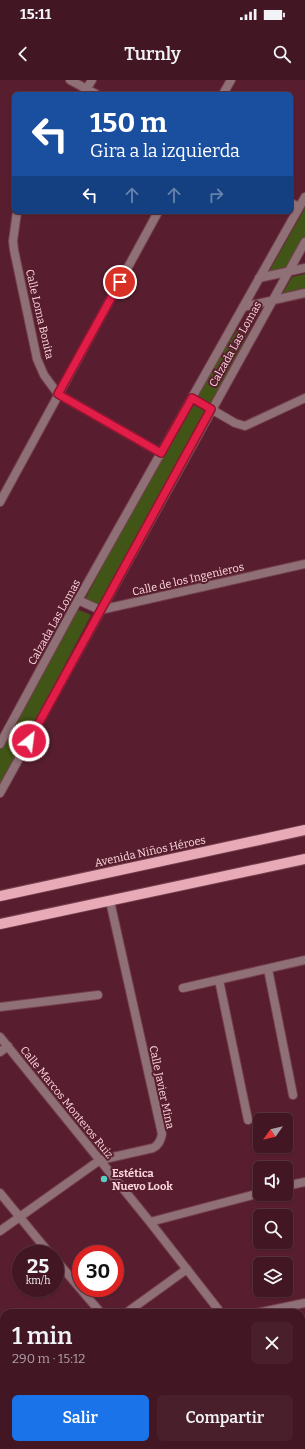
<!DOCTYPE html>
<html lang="es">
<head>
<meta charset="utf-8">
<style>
  body { margin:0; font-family:Bitter,serif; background:#491f2b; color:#f1f3f6; height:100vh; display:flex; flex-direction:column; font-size:15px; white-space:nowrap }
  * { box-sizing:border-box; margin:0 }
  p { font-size:13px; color:#ae9fa6 }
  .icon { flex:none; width:22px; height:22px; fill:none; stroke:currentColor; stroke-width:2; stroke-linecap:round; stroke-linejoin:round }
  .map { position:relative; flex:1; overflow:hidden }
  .panel { position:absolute; left:0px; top:1229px; width:305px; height:140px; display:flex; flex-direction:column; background:#421623; border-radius:12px 12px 0 0; box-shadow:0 1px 3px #0004,0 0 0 1px #5a3541 }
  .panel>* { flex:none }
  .top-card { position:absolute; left:12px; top:12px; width:281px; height:122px; border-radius:6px; box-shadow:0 1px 3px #0004,0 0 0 1px #5a3541; background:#1a4fa0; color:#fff; overflow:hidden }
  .needle { width:26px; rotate:236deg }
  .controls { position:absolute; left:253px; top:1033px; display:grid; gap:8px }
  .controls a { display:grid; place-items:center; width:40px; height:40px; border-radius:6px; background:#421623; box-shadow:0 1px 3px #0004,0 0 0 1px #5a3541; font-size:20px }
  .speed { position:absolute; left:12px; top:1165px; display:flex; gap:8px; font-size:20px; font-weight:700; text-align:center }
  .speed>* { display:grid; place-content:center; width:52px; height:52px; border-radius:50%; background:#421623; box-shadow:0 1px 3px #0004,0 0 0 1px #5a3541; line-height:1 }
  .speed small { font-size:10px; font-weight:400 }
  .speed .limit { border:6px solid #d22; background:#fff; color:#111 }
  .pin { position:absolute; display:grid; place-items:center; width:34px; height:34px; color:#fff; margin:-17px; border:2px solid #fff; border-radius:50%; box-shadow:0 1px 4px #0007 }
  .me { position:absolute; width:44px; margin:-22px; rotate:29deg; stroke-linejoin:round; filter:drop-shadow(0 0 3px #0008) }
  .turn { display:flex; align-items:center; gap:14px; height:84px; padding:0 12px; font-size:18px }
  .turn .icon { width:52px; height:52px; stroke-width:2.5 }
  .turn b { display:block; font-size:28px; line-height:34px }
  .lanes { display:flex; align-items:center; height:38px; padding:0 12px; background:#0003; justify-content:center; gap:20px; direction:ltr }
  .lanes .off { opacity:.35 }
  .round { display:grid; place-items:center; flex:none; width:42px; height:42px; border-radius:6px; background:#491f2b }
  .headline { display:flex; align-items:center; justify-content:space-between; height:68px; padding:0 12px }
  h1 { font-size:24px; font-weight:600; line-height:30px }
  .cta { display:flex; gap:8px; margin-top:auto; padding:8px 12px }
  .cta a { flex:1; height:46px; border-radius:6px; background:#1a73e8; color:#fff; font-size:16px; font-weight:600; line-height:46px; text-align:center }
  .cta a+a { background:#491f2b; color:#f1f3f6 }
  .status { display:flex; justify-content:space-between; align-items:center; height:28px; padding:0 20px; background:#421623; direction:ltr }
  .status svg { height:11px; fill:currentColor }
  header { display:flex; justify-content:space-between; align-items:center; height:52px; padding:0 12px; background:#421623; font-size:18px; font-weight:600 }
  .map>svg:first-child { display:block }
</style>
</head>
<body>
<div class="status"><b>15:11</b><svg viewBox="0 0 49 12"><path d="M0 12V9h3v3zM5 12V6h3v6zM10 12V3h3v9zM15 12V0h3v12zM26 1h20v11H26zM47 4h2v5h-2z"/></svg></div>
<header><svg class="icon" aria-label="back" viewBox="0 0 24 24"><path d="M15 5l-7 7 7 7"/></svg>Turnly<svg class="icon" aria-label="search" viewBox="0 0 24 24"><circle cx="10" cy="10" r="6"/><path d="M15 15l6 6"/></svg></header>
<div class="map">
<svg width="305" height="1369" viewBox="0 0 305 1369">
  <rect width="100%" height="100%" fill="#581e2f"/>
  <path fill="#415616" d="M305 128V160L288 192 266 197Z
    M305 194V209L283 213 292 197Z
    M239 247 250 249 211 329 192 318Z
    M189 323 205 331 100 530 83 523Z
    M74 528 91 535 0 708V669Z"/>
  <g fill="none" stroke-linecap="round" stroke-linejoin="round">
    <defs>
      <path id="street" d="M70 0 96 14
        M84 13 92 0
        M223 14 231 0
        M291 123 299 127
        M17 132 13 161 14 170 37 279 44 295 58 314 161 373
        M259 198 305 188
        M243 227 305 213
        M192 318 235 343 245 346 305 318
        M0 422 158 132
        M78 520 100 530 305 484
        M0 664 78 520 305 117
        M0 713 305 162
        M268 889 293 1015
        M219 900 248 1040
        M183 908 305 880
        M0 927 98 915
        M0 957 150 1142 221 1233
        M0 972 8 966
        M286 1106 305 1102
        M0 1113 50 1174
        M150 1142 260 1113
        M0 1151 100 1080 153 1068C159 1065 161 1060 162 1054L110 821
        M55 1179 101 1233
        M126 1233 187 1189
        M257 1233 305 1223
        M0 1317 4 1315
        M301 1330 305 1335
        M85 1365 87 1369"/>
      <path id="primary" d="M0 816 305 750
        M0 844 305 779"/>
    </defs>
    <use href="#street" stroke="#753f4e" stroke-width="10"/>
    <use href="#primary" stroke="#753f4e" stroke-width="12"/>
    <use href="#street" stroke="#8f7076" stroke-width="8"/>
    <use href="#primary" stroke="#e7aab6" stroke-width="10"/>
  </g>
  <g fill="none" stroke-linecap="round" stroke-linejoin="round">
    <defs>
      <path id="route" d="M29 661 211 329 192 318 161 373 58 314 120 202"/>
    </defs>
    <use href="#route" stroke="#92132f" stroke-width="10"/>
    <use href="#route" stroke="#e11d48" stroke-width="7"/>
  </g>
  <circle fill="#57cec1" stroke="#581e2f" stroke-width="1.5" cx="104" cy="1099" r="4"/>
  <g text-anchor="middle" stroke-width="4" stroke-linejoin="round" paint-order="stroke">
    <g font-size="11" fill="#fbd5dc" stroke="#581e2f">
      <text transform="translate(40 234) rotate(77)" y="4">Calle Loma Bonita</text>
      <text transform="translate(235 264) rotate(-61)" y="4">Calzada Las Lomas</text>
      <text transform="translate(188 499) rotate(-13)" y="4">Calle de los Ingenieros</text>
      <text transform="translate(54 542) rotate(-61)" y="4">Calzada Las Lomas</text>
      <text transform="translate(150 771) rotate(-12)" y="4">Avenida Niños Héroes</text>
      <text transform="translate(162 1007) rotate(78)" y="4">Calle Javier Mina</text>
      <text transform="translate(67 1022) rotate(51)" y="4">Calle Marcos Monteros Ruiz</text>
    </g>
    <g font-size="11" font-weight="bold" fill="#fbd5dc" stroke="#581e2f" text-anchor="start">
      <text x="112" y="1097">Estética<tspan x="112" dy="13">Nuevo Look</tspan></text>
    </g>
  </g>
</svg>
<div class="controls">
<a><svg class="needle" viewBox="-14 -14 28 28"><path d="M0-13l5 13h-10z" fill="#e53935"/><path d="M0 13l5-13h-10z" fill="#ae9fa6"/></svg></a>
<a><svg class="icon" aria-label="sound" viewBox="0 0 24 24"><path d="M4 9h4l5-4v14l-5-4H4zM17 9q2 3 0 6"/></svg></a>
<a><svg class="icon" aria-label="search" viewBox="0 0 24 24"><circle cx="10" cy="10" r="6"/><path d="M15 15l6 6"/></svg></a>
<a><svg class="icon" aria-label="layers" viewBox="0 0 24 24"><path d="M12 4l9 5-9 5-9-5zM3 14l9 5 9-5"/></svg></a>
</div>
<div class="speed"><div>25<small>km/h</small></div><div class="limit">30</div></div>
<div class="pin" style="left:120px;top:202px;background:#d93025"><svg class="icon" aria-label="arrive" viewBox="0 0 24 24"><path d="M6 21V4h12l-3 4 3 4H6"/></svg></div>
<svg class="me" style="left:29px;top:661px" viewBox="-20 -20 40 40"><circle r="17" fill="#e11d48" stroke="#fff" stroke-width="3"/><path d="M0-11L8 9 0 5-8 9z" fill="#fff"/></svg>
<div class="top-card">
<div class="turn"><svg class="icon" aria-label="left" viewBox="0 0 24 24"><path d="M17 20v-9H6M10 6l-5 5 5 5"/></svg><div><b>150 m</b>Gira a la izquierda</div></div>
<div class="lanes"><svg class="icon" aria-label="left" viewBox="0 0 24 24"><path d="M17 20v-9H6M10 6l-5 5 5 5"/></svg><svg class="icon off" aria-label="ahead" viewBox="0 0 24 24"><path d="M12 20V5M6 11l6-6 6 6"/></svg><svg class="icon off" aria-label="ahead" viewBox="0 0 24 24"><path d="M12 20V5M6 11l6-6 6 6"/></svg><svg class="icon off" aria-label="right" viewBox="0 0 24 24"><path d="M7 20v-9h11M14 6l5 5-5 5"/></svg></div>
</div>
<section class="panel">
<div class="headline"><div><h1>1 min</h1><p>290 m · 15:12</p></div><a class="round"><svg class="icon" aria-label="close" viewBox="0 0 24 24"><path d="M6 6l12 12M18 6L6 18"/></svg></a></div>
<div class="cta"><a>Salir</a><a>Compartir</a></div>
</section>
</div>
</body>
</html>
